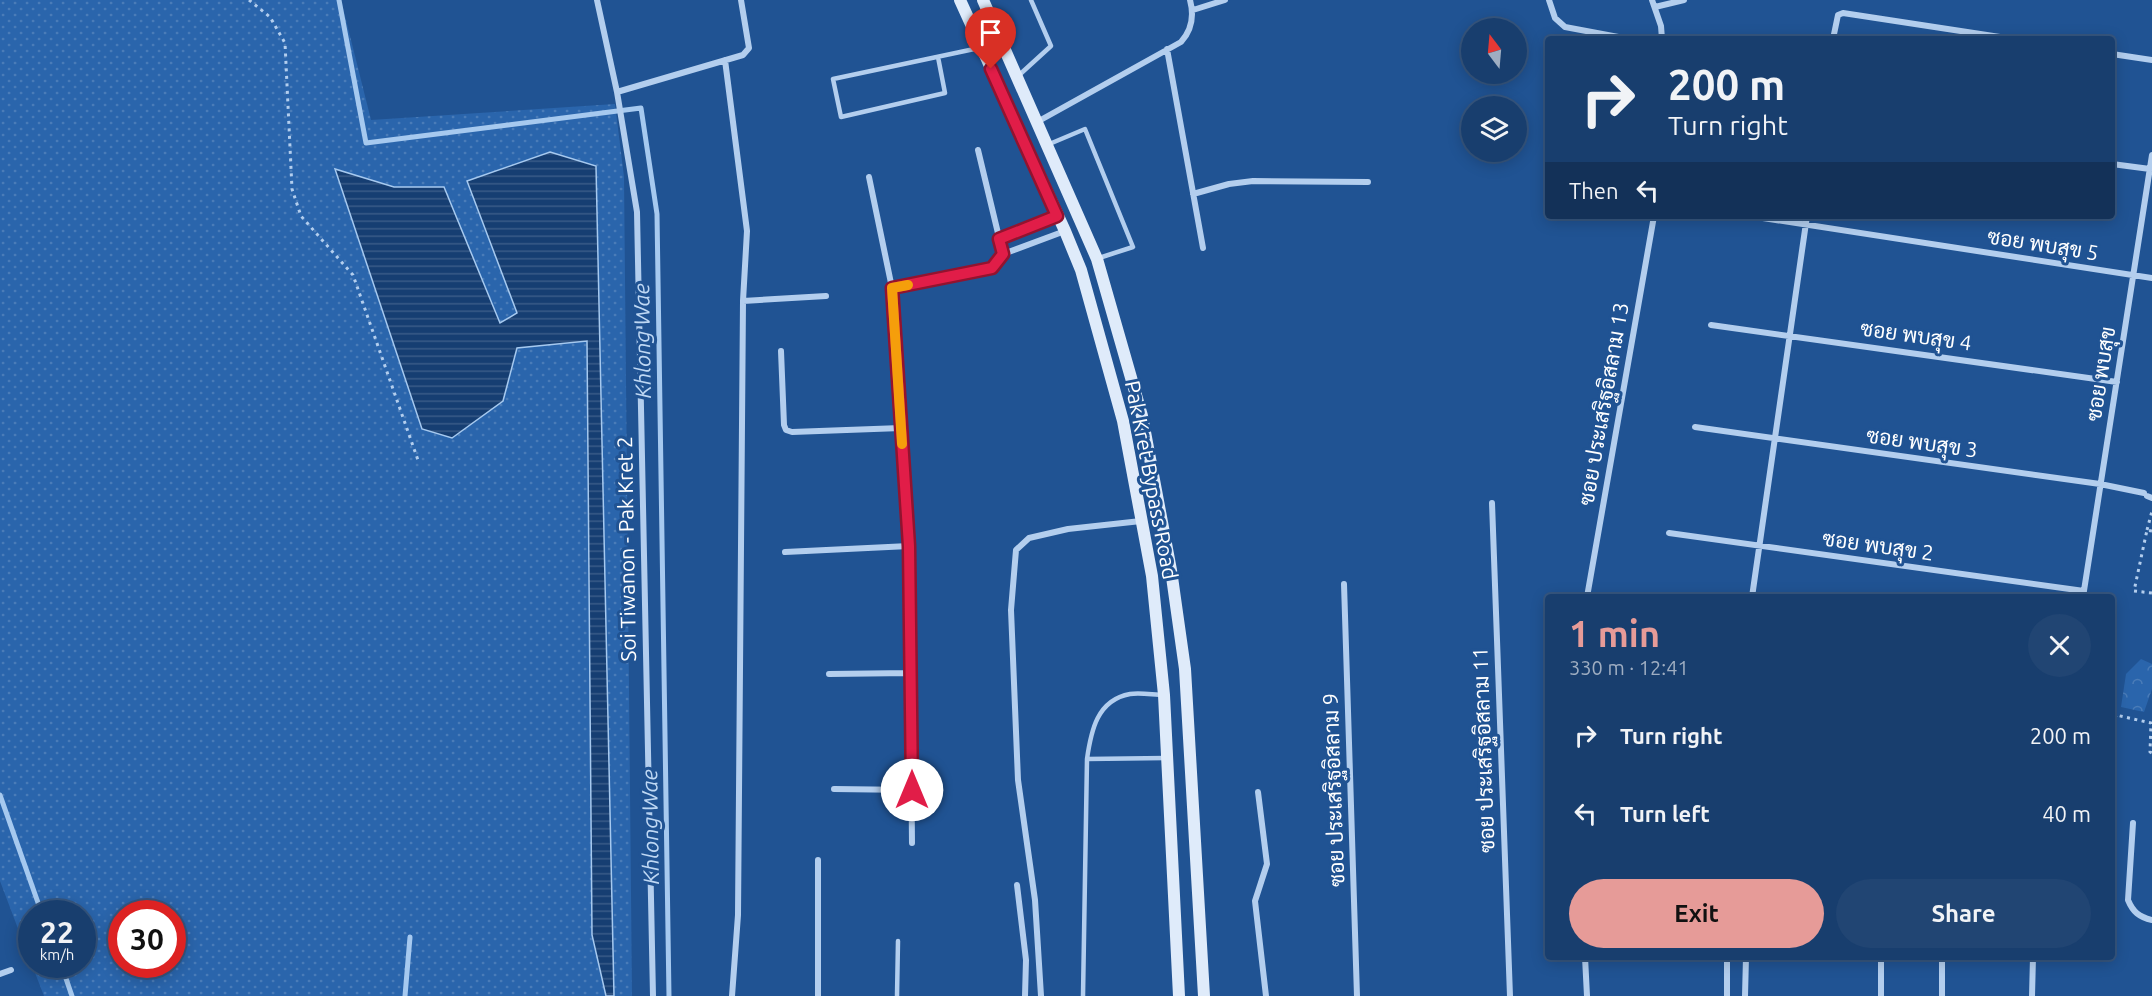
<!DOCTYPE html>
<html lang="en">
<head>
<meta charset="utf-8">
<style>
  body { margin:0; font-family:Ubuntu,Sarabun,sans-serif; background:#214573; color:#f1f3f6; height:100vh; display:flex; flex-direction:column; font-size:22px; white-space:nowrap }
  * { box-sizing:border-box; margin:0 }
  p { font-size:20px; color:#9faec2 }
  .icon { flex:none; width:33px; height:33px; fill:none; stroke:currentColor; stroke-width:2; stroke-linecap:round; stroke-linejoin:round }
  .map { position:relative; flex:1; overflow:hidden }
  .panel { position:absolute; left:1545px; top:594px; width:570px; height:366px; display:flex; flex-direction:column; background:#183e6e; border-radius:6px; box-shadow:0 3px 15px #0003,0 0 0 2px #365781 }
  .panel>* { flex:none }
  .banner { position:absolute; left:1545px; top:36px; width:570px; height:183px; border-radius:6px; box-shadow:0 3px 15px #0003,0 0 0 2px #365781; background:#183e6e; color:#f1f3f6; overflow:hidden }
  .needle { width:39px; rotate:344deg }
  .buttons { position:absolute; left:1461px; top:18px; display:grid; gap:12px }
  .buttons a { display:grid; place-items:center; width:66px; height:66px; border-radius:50%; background:#183e6e; box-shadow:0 3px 15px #0003,0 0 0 2px #365781; font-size:30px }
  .speed { position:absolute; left:18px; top:900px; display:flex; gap:12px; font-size:30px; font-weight:700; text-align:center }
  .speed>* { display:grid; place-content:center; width:78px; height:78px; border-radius:50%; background:#183e6e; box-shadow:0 3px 15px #0003,0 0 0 2px #365781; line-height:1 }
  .speed small { font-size:15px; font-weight:400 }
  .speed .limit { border:9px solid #d22; background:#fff; color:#111 }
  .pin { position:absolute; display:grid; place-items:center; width:51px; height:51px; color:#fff; margin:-62px -26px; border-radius:50% 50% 50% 0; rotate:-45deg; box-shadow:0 0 6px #0007 }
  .pin .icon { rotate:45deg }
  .me { position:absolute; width:66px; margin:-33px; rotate:0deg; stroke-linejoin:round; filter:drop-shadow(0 0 4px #0008) }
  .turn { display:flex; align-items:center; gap:21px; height:126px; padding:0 24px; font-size:27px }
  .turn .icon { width:78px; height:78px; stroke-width:2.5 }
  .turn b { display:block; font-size:42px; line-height:51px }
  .then { display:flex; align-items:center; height:57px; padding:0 24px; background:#0003; gap:12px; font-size:22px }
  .round { display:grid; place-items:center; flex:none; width:63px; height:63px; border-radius:32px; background:#214573 }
  .head { display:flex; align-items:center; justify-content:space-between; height:102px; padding:0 24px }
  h1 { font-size:36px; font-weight:700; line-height:45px; color:#e69b98 }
  .cta { display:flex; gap:12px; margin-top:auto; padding:12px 24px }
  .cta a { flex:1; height:69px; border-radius:36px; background:#e69b98; color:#111; font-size:24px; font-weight:700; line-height:69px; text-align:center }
  .cta a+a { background:#214573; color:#f1f3f6 }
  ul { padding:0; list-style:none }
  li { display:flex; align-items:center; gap:18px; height:78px; padding:0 24px }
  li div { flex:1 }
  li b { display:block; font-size:22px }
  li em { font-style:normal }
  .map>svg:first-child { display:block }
</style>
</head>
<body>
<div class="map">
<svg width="2152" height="996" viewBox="0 0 2152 996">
  <defs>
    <pattern id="grass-dots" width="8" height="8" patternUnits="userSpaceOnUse" patternTransform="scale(1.5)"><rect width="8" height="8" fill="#2a65ac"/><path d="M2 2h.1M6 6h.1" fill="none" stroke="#4a7cb8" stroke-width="1.8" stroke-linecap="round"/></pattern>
    <pattern id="park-crowns" width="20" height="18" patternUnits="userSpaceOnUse" patternTransform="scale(1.5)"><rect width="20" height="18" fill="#2a65ac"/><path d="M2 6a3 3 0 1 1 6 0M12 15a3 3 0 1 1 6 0" fill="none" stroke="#4a7cb8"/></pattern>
    <pattern id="water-rules" width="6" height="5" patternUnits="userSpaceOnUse" patternTransform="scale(1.5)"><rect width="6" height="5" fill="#163e72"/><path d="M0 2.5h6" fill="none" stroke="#395b87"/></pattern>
  </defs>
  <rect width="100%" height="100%" fill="#205393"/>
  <path fill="url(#grass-dots)" fill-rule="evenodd" d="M0 0H341L371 120 615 104 624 177 632 996H44L32 965 82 964V914H32L31 963 0 881ZM122 914H172V964H122Z"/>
  <path fill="url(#park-crowns)" d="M2141 659 2152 664V689L2144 712 2121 707 2126 674Z"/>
  <path fill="url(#water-rules)" stroke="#a6c9ef" stroke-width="1.5" d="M550 152 596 166 614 996H606L592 935 587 341 517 348 503 401 452 438 422 429 335 169 394 187H444L500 323 517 313 467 181Z"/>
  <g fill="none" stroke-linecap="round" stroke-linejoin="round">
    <path stroke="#a6c9ef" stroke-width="5" d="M339 0 366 143 641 108 657 214 669 996
      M0 795 42 914
      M61 964 72 996
      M405 996 410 937"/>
    <path stroke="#b3ceee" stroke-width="3" stroke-dasharray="3 4.5" stroke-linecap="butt" d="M249 0 270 17 285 43 292 189 301 216 353 275 419 463
      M2147 530 2152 511
      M2152 531 2147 530 2134 591 2152 593
      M2112 724H2114L2116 715 2151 723 2150 752 2152 753"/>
    <path stroke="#b3ceee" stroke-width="4.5" d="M938 57 945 93 841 117 833 79 979 48
      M1017 77 1051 46 1031 0
      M1047 145 1085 129 1133 247 1099 258
      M1087 759 1166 758
      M897 996 898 941
      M1083 996 1087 759C1091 731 1097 700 1130 694 1140 692 1154 695 1164 695"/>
    <path stroke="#b3ceee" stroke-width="6" d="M597 0 617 92 637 212 653 996
      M1549 0 1555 18 1565 27 1629 39
      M1652 0 1661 26 1662 39
      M1655 7 1684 0
      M1193 10 1225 0
      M1833 39 1838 15 1843 13 2013 39
      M1167 49 1203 248
      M2112 54 2152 60
      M725 60 747 231 743 301 738 915 732 996
      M617 92 743 55 749 48 741 0
      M1037 122 1181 42C1192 30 1194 15 1190 0
      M2112 164 2150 169
      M869 177 892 288 909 546 912 843
      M1193 194 1229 184 1253 181 1368 182
      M1750 216 2152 278
      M999 239 1057 216
      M1003 254 1065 231
      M892 288 992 268 1003 254 978 150
      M743 301 826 296
      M1711 325 2117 382
      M781 351 784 425 786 430 792 432 901 428
      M1695 427 2100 484 2144 493
      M2147 496 2152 498
      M1492 503 1510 996
      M1669 533 2084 591
      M785 552 909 546
      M1344 584 1357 996
      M1587 597 1654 216
      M1752 597 1807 216
      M2083 597 2152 155
      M829 674 910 673
      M834 789 912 790
      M1258 792 1267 864 1255 901 1266 996
      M2133 823 2128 900C2133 912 2139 917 2152 920
      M818 860V996
      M1017 885 1026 960 1025 996
      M1585 957 1587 996
      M1727 957V996
      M0 974 11 970
      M1041 996 1035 900 1018 780 1011 610 1016 550 1029 538 1068 529 1141 521
      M1745 996 1746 957
      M1881 996V957
      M1942 996V957
      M2032 996 2033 957"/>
    <path stroke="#dfebfa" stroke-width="12" d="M960 0 1065 231 1081 270 1123 421 1152 576 1164 695 1179 996
      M983 0 1097 259 1142 416 1171 570 1185 669 1204 996"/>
  </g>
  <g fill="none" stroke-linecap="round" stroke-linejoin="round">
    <defs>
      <path id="route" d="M912 790 909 546 892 288 992 268 1003 254 999 239 1057 216 991 69"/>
    </defs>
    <use href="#route" stroke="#92132f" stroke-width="15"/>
    <use href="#route" stroke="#e11d48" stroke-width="10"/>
    <path stroke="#f59e0b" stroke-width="10" d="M902 444 892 288 908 285"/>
  </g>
  <g text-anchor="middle" stroke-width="6" stroke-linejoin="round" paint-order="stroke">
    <g font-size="21" fill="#fff" stroke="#205393">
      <text transform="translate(2043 245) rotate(9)" y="7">ซอย พบสุข 5</text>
      <text transform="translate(1916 336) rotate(8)" y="7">ซอย พบสุข 4</text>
      <text transform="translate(2101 374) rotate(-81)" y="7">ซอย พบสุข</text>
      <text transform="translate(1604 404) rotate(-80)" y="7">ซอย ประเสริฐอิสลาม 13</text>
      <text transform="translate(1922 443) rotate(8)" y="7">ซอย พบสุข 3</text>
      <text transform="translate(1151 480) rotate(79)" y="7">Pak Kret Bypass Road</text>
      <text transform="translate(1878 546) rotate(8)" y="7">ซอย พบสุข 2</text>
      <text transform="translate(627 549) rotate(-91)" y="7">Soi Tiwanon - Pak Kret 2</text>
      <text transform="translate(1484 750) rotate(-92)" y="7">ซอย ประเสริฐอิสลาม 11</text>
      <text transform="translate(1334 790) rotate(-92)" y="7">ซอย ประเสริฐอิสลาม 9</text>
    </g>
    <g font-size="22" font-style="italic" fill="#bfd8f4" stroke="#205393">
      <text transform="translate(642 341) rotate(-91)" y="8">Khlong Wae</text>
      <text transform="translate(650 827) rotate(-91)" y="8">Khlong Wae</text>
    </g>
  </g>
</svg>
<div class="buttons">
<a><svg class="needle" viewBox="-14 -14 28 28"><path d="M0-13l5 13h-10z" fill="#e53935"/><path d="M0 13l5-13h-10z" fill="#9faec2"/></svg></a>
<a><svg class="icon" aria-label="layers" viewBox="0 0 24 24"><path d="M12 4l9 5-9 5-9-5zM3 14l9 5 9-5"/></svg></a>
</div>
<div class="speed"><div>22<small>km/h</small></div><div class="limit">30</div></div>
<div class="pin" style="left:991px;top:69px;background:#d93025"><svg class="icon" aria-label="arrive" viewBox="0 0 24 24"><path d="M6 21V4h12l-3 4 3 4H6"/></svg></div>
<svg class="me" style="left:912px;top:790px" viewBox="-20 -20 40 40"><circle r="19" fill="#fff"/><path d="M0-13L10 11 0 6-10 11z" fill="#e11d48"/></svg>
<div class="banner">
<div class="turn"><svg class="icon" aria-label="right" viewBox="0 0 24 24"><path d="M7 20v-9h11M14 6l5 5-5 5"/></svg><div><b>200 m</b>Turn right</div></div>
<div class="then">Then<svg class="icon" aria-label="left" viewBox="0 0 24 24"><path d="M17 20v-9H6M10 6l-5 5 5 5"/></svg></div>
</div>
<section class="panel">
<div class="head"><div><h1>1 min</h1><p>330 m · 12:41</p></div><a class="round"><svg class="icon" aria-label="close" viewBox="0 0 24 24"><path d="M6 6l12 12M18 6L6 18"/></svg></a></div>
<ul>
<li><svg class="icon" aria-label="right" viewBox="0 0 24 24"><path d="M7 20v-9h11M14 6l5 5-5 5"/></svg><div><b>Turn right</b></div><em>200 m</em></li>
<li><svg class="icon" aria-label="left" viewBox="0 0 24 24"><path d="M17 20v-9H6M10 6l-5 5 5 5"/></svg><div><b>Turn left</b></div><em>40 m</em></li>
</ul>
<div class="cta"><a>Exit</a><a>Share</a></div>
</section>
</div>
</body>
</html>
